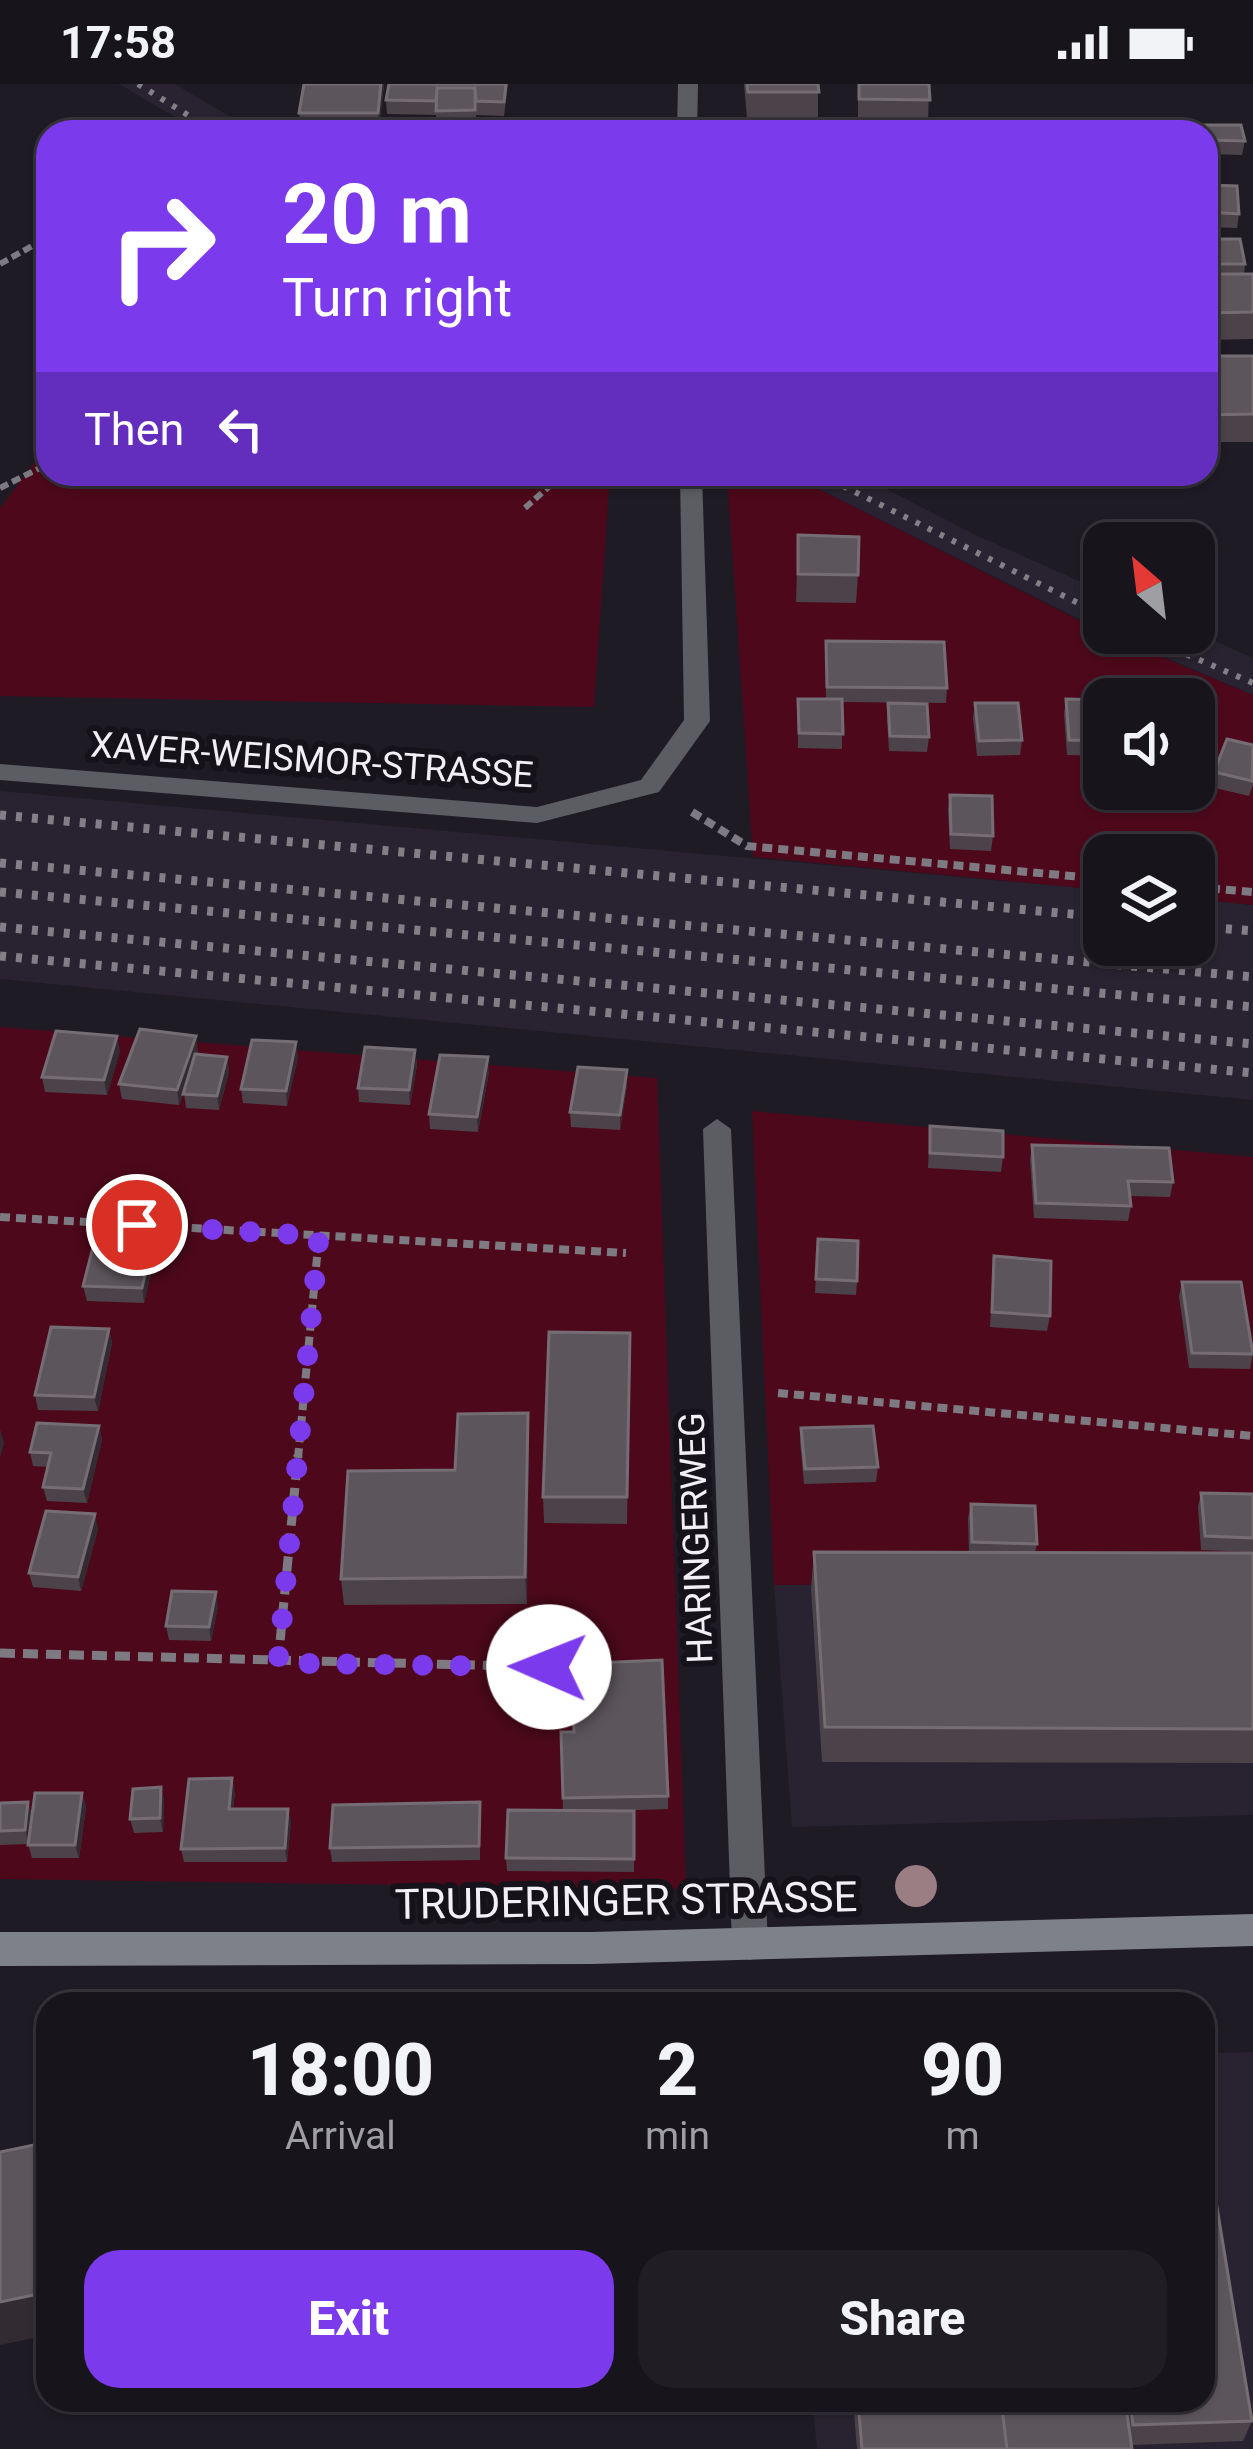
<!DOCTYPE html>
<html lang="en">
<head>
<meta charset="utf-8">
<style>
  body { margin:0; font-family:Roboto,sans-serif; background:#201d24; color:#f1f3f6; height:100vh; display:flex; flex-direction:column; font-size:45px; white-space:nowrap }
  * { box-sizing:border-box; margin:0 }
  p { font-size:39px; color:#9e9ea3 }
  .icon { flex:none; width:66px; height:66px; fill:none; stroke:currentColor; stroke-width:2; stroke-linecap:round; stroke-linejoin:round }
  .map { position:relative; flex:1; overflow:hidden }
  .panel { position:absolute; left:36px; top:1908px; width:1179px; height:420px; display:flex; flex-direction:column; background:#17141b; border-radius:36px; box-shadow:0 3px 9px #0004,0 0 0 3px #36333a }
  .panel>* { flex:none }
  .hud { position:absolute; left:36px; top:36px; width:1182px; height:366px; border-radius:36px; box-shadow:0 3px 9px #0004,0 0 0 3px #36333a; background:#7c3aed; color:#fff; overflow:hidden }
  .needle { width:78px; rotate:332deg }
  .buttons { position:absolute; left:1083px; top:438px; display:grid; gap:24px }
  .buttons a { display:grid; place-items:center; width:132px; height:132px; border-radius:24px; background:#17141b; box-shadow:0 3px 9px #0004,0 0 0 3px #36333a; font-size:60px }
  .pin { position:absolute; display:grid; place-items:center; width:102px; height:102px; color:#fff; margin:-51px; border:6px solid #fff; border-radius:50%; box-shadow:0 3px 12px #0007 }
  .me { position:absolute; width:132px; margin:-66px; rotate:271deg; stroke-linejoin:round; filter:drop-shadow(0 0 9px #0008) }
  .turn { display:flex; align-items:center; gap:42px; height:252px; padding:0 48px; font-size:54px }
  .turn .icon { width:156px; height:156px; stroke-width:2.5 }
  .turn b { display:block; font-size:84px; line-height:102px }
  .then { display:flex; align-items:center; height:114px; padding:0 48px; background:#0003; gap:24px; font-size:45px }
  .eta { display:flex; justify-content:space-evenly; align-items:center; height:204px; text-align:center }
  .eta b { font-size:72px; font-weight:800; line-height:84px }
  .cta { display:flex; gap:24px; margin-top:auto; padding:24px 48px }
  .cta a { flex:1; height:138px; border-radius:36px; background:#7c3aed; color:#fff; font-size:48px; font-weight:800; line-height:138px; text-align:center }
  .cta a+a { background:#201d24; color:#f1f3f6 }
  .status { display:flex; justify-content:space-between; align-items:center; height:84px; padding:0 60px; background:#17141b; direction:ltr }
  .status svg { height:33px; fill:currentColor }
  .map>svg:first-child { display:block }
</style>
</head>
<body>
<div class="status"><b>17:58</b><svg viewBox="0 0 49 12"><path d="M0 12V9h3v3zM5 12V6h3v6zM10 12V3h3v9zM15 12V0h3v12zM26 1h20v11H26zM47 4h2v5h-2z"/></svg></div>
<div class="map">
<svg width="1253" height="2365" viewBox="0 0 1253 2365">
  <rect width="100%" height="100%" fill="#1f1b24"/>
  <path fill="#292230" d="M119 0H175L256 48H200Z
    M789 390H857L978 452 1104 508V547Z
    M1194 548 1253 574V611L1108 549Z
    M0 707 1104 806V861H1194V815L1253 821V1016L0 895Z
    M1253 1498V1731L792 1743 774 1501Z
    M1253 1968V2365H817L812 2316H1203V1969Z"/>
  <path fill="#4d091b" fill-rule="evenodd" d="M48 361V390H610L594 623 0 612V424Z
    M727 390H789L1104 549 1253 611V821L1194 815V771H1104V806L753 773ZM1104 615H1194V705H1104Z
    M0 943 657 994 686 1805 0 1795Z
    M752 1027 1253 1073V1498L774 1501Z"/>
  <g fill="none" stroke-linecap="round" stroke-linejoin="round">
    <path stroke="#7d7a82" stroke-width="6" stroke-dasharray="9 4.5" stroke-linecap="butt" d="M0 180 48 153
      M0 404 48 380
      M525 424 563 390"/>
    <path stroke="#7d7a82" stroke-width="8" stroke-dasharray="10 6" stroke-linecap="butt" d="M692 728 747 762 1104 795
      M1194 803 1253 808
      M0 1133 626 1169
      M778 1309 1253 1352
      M298 1374 319 1152"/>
    <path stroke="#7d7a82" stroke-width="9" stroke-dasharray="15 8" stroke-linecap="butt" d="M0 1569 549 1583
      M278 1579 298 1371"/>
    <path fill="#5b5d62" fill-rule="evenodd" d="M678 0H698L697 48H677Z
      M680 390H702L710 637 659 708 537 739 0 696V680L537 723 641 696 684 636Z
      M717 1035 731 1045 768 1860 763 1872 750 1876 737 1872 732 1860 703 1045Z"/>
    <path fill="#7f8189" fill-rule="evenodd" d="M1253 1830V1862L592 1880 0 1882V1848H592Z"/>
    <path stroke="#837f87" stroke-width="6" stroke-dasharray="4.5 9" stroke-linecap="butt" d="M138 0 215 48
      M819 390 1104 532
      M1137 549 1253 599"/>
    <path stroke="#837f87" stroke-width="9" stroke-dasharray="6 10" stroke-linecap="butt" d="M0 731 1104 833
      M0 779 1253 893
      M0 808 1253 923
      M1194 842 1253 847
      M0 843 1253 960
      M0 872 1253 989"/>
  </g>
  <circle fill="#9a7e84" cx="916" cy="1802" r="21"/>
  <path fill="#4c4249" d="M304 0H384L379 43H301L299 29Z
    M389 0H508L504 32 476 31 477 48H437L436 31 387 30 386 16Z
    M744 0H818V34H747Z
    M858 0H929L928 42 858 40Z
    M1202 41 1245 57 1242 71 1206 70V48H1201Z
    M1206 101 1239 130 1237 144 1206 143Z
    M1206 155 1245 180 1244 190H1253V255L1206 256Z
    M1206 272H1253V358H1206Z
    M798 451 858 491 856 519 796 518Z
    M826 557 947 604 946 619 842 618V665L798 664V615H826Z
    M1066 615 1104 632V672L1067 671 1064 630Z
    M888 619 929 653 927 668 889 667 887 634Z
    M975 619 1022 656 1020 671 977 672 973 634Z
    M1253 661V701L1249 712 1211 703 1214 688Z
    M950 711 993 752 991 767 950 765 948 726Z
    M415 966 417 981 410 1021 359 1018 358 1004Z
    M120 967 107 1011 45 1008 42 993Z
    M198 967 197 970 227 973 229 988 219 1026 186 1024 184 1008 179 1021 122 1015 119 1000Z
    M298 973 287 1022 243 1019 241 1005Z
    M489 988 478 1048 430 1045 429 1030Z
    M627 1001 620 1046 571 1043 570 1028Z
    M930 1042 1003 1073 1001 1088 928 1084Z
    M1032 1061 1173 1098 1170 1113 1130 1112 1131 1122 1128 1137 1034 1134 1030 1076Z
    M818 1155 857 1197 856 1211 815 1209Z
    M994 1172 1050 1232 1047 1247 990 1243Z
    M153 1180 144 1219 87 1217 83 1202Z
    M1182 1198 1253 1269 1250 1285 1189 1284 1179 1212Z
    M109 1245 112 1259 98 1327 38 1326 35 1311Z
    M630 1249 627 1440 544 1439 543 1413Z
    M528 1329 527 1520 344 1521 341 1495Z
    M99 1342 102 1356 87 1419 47 1417 43 1403 48 1383 33 1382 30 1368Z
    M801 1344 878 1383 876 1398 804 1400 800 1358Z
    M1201 1409 1253 1410V1468L1201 1466 1198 1423Z
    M971 1420 1037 1460 1035 1469H1253V1679L822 1678 811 1504 814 1468H969L968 1434Z
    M98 1445 81 1507 33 1503 29 1489Z
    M218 1522 211 1557 169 1556 166 1542Z
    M561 1648 668 1712V1725L609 1727H634V1788L507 1787 506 1774 563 1726Z
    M161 1703 164 1717 163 1748 134 1749 130 1735Z
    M235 1708 233 1725 291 1738 287 1778H184L181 1765Z
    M82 1709 86 1723 79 1774H32L28 1760 0 1761V1719L28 1718 32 1731Z
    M480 1718V1776L332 1778 330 1764Z
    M853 2316H1203L1252 2337 1243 2357 1131 2361 1132 2365H857Z"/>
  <path fill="#322b32" d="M381 0H384L379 43 378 29Z
    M117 952 120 967 107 1011 104 996Z
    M196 952 198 967 179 1021 177 1006Z
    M296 958 298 973 287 1022 286 1007Z
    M415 966 417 981 410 1021 409 1006Z
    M227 973 229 988 219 1026 217 1012Z
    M488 973 489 988 478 1048 477 1033Z
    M627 986V1001L620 1046V1031Z
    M151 1165 153 1180 144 1219 142 1204Z
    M109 1245 112 1259 98 1327 94 1313Z
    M528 1329 529 1356 527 1520 525 1493Z
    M99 1342 102 1356 87 1419 83 1405Z
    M0 1345 4 1359 0 1374Z
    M95 1430 98 1445 81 1507 78 1493Z
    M216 1508 218 1522 211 1557 209 1543Z
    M232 1694 235 1708 231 1738 229 1725Z
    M161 1703 164 1717 163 1748 160 1734Z
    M82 1709 86 1723 79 1774 75 1761Z
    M28 1718 32 1731 29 1760 25 1746Z
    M288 1725 291 1738 287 1778 285 1764Z
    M48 2208V2251L0 2261V2218Z"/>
  <path fill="#5d555c" stroke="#756d74" stroke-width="3" d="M304 0H381L378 29H299Z
    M389 0H506L504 18 476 17 475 4H437L436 17 386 16Z
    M747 0H818L819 8H748Z
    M859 0H929L930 16 859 15Z
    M437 4H475V26L436 27Z
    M766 39 883 40V48H766Z
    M1202 41H1241L1245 57 1206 56V48H1204Z
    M1206 101 1237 102 1239 130 1206 128Z
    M1206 155H1240L1245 180H1206Z
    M1206 190H1253V228L1206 229Z
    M1206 272H1253V330L1206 331Z
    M798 451 859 453 858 491 798 490Z
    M826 557 944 558 947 604 827 603Z
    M798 615H842L843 650 799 649Z
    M1066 615 1102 616 1104 657 1069 656Z
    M888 619 927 620 929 653 890 652Z
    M975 619H1018L1022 656 979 657Z
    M1227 655 1253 661 1252 697 1214 688Z
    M950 711 992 712 993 752 951 750Z
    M140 945 196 952 177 1006 119 1000Z
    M56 947 117 952 104 996 42 993Z
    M252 956 296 958 286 1007 241 1005Z
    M365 963 415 966 409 1006 358 1004Z
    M195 970 227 973 217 1012 183 1010Z
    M440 971 488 973 477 1033 429 1030Z
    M578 983 627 986 620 1031 570 1028Z
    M930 1042 1003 1047V1073L930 1069Z
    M1032 1061 1169 1064 1173 1098 1128 1097 1131 1122 1036 1119Z
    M818 1155 858 1157 857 1197 816 1195Z
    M93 1163 151 1165 142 1204 83 1202Z
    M994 1172 1051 1177 1050 1232 992 1228Z
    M1182 1198H1241L1253 1270 1192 1269Z
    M51 1243 109 1245 94 1313 35 1311Z
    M549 1248 630 1249 627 1413H543Z
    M528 1329 525 1493 341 1495 348 1387 455 1386 458 1330Z
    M37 1339 99 1342 83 1405 43 1403 51 1369 30 1368Z
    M873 1342 878 1383 805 1385 801 1344Z
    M1201 1409 1253 1410V1454L1205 1452Z
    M971 1420 1035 1422 1037 1460 972 1458Z
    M46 1427 95 1430 78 1493 29 1489Z
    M814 1468 1253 1469V1645L825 1643Z
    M172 1507 216 1508 209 1543 166 1542Z
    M662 1576 668 1712 563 1714 561 1648H574L571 1580Z
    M232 1694 229 1725H288L285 1764 181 1765 189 1695Z
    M161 1703 160 1734 130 1735 133 1705Z
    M35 1709H82L75 1761H28Z
    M28 1718 25 1746 0 1747V1719Z
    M480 1718 479 1762 330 1764 333 1721Z
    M508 1726 634 1727V1775L506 1774Z
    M1203 2050H1205L1252 2337 1133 2341 1130 2316H1203Z
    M48 2058V2208L0 2218V2068Z
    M858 2316H1001L1007 2365H862Z
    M1001 2316H1125L1132 2365H1007Z"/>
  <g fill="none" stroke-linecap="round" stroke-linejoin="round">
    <path stroke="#7c3aed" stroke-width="21" stroke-dasharray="0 37.8" d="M137 1141 319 1152 278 1579 549 1583"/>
  </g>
  <g text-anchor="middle" stroke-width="12" stroke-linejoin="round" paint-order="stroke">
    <g font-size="36" fill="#f2eff6" stroke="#16121a">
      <text transform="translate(312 675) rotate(4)" y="13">XAVER-WEISMOR-STRASSE</text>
      <text transform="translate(695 1454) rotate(-92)" y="13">HARINGERWEG</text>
    </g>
    <g font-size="42" fill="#f2eff6" stroke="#16121a">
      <text transform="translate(626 1816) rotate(-1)" y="15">TRUDERINGER STRASSE</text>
    </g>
  </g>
</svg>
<div class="buttons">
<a><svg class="needle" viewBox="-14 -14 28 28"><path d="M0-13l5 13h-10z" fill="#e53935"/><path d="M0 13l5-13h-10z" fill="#9e9ea3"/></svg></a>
<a><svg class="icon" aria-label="sound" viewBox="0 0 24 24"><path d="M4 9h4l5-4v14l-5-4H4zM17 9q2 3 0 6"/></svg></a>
<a><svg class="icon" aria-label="layers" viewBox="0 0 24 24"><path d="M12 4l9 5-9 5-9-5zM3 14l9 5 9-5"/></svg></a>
</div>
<div class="pin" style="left:137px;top:1141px;background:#d93025"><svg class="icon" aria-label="arrive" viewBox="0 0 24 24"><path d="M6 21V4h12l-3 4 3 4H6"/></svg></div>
<svg class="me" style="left:549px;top:1583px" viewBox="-20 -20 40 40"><circle r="19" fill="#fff"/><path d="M0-13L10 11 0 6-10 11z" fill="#7c3aed"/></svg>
<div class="hud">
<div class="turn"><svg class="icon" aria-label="right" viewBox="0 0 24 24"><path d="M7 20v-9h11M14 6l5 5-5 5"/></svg><div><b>20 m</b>Turn right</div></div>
<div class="then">Then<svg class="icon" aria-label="left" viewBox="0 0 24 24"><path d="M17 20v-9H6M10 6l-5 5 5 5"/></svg></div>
</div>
<section class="panel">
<div class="eta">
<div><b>18:00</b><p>Arrival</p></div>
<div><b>2</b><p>min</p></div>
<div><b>90</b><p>m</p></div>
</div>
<div class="cta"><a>Exit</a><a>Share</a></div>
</section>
</div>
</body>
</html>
